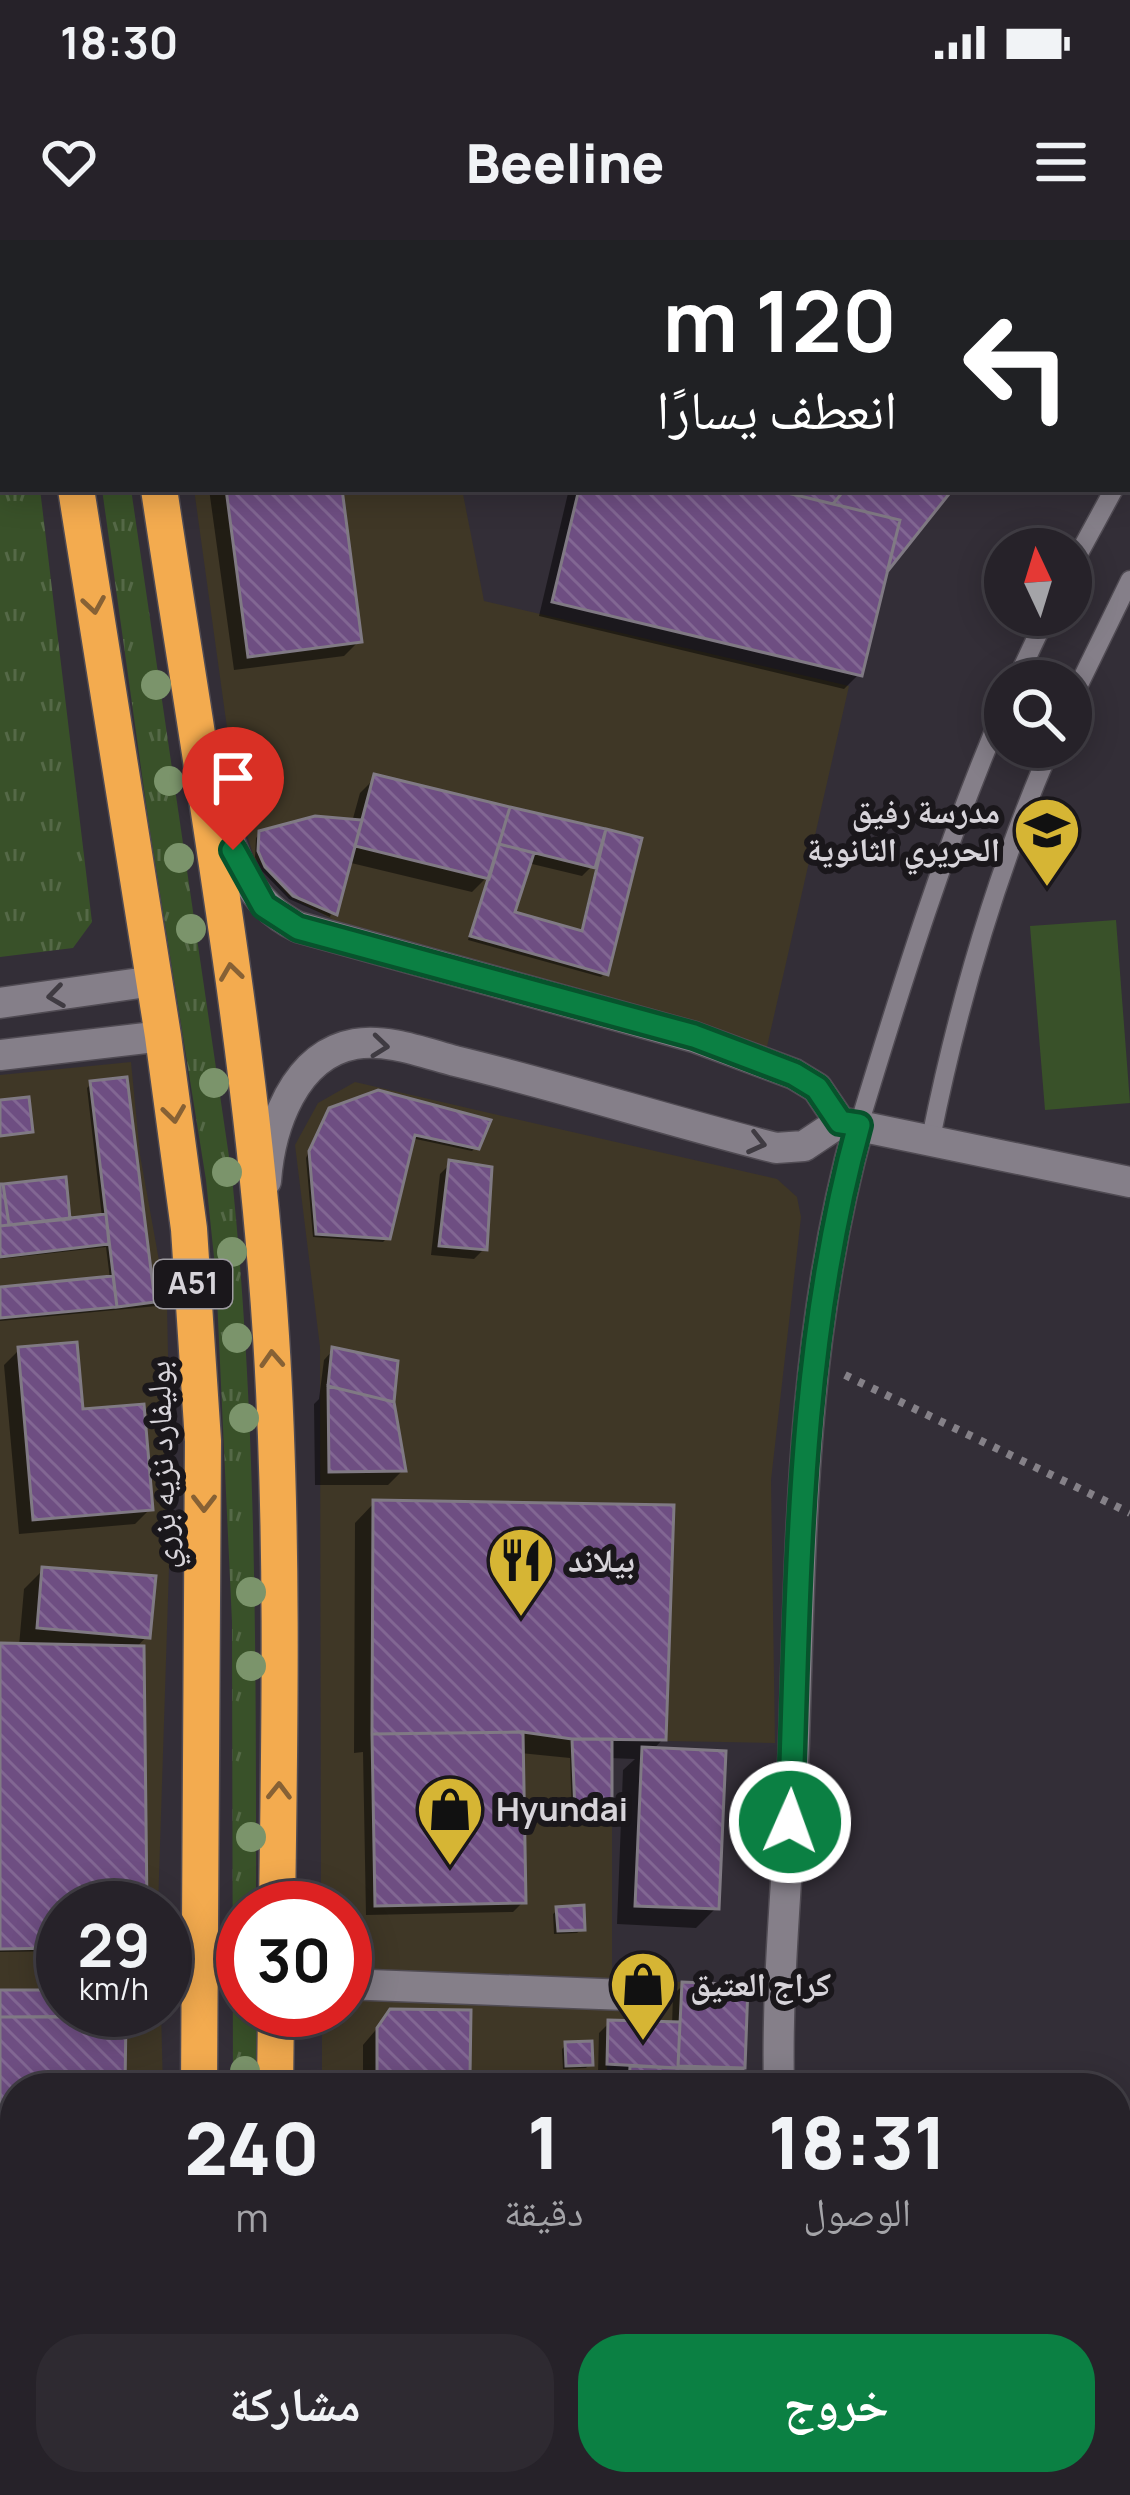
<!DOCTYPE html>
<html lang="ar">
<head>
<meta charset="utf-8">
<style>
  body { margin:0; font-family:Manrope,"Noto Naskh Arabic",sans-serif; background:#2e2a31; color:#f1f3f6; direction:rtl; height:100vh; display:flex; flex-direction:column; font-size:45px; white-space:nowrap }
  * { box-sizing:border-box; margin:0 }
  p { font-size:39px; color:#a4a4a8 }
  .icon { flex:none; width:66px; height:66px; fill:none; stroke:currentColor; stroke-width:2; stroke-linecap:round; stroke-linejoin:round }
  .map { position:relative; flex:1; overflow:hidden; direction:ltr }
  .panel { position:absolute; left:0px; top:1833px; width:1131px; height:423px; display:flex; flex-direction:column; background:#262229; border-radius:48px 48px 0 0; box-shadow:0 6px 30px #0003,0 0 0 3px #423f46; direction:rtl }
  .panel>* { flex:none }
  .banner { position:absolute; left:0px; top:0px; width:1131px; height:252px; box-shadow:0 6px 30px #0003,0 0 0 3px #423f46; direction:rtl; background:#202124; color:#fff; overflow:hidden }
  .needle { width:78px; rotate:356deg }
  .tools { position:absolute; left:984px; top:288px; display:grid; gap:24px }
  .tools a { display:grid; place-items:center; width:108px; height:108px; border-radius:50%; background:#262229; box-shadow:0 6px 30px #0003,0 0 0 3px #423f46; font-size:60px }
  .speed { position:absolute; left:36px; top:1641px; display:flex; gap:24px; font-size:60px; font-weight:700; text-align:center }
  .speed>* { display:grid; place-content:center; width:156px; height:156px; border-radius:50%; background:#262229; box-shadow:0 6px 30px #0003,0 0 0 3px #423f46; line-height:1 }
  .speed small { font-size:30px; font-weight:400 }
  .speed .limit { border:18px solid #d22; background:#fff; color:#111 }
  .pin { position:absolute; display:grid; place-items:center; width:102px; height:102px; color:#fff; margin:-123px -51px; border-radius:50% 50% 50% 0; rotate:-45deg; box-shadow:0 0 12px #0007 }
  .pin .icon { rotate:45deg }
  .me { position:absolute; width:132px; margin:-66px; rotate:2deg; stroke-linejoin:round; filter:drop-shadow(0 0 9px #0008) }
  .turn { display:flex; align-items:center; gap:42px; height:252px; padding:0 36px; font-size:54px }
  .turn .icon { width:156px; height:156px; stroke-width:2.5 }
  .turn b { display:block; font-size:84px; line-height:102px }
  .eta { display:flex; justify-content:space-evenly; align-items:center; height:204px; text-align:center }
  .eta b { font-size:72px; font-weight:800; line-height:84px }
  .button { display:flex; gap:24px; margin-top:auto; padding:24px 36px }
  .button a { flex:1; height:138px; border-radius:48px; background:#0b8043; color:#fff; font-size:48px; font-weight:800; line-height:138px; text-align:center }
  .button a+a { background:#2e2a31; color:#f1f3f6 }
  .status { display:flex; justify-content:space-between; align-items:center; height:84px; padding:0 60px; background:#262229; direction:ltr }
  .status svg { height:33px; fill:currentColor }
  header { display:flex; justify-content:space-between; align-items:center; height:156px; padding:0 36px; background:#262229; font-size:54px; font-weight:800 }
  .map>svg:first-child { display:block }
</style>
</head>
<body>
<div class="status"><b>18:30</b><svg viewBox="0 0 49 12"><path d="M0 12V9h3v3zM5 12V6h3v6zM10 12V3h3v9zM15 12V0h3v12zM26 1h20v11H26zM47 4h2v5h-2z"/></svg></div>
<header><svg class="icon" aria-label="menu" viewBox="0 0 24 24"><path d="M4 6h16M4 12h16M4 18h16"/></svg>Beeline<svg class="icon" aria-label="heart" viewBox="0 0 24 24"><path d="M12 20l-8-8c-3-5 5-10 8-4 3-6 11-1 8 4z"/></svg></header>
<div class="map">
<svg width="1130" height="2255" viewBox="0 0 1130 2255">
  <defs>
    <pattern id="industrial-grid" width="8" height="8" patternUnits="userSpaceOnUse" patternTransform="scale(3)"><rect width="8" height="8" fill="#44323c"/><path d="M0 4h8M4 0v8" fill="none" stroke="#5e4f58"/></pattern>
    <pattern id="grass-tufts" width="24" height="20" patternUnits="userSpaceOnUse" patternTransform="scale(3)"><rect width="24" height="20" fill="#395129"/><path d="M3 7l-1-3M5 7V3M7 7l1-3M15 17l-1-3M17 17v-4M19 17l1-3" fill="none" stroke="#556947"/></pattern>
    <pattern id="building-back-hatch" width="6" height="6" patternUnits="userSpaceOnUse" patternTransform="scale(3)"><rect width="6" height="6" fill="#6e4e82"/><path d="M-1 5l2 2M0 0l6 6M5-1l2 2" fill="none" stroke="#826793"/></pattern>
  </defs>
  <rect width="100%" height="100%" fill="#332e37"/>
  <path fill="#3f3726" d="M158 0H414V3H158Z
    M194 249H462L484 361 849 446 766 811 343 685 289 656 254 617 238 567Z
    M131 822 140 915 167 1065 171 1265 158 1668H63V1770H161L163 1848H15V1914H0V835Z
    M355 842 777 939 797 957 801 977 771 1240 775 1503 612 1500V1739L682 1742 678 1828 607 1824V1848H322V1770H345V1668H321L320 1107 295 905 318 863Z"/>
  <path fill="url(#industrial-grid)" d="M0 1914H15V2186L0 2195Z"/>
  <path fill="url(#grass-tufts)" d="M0 89H3V249H40L92 682 73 708 0 717Z
    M102 249H131L232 937C257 1179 256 1425 256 1668H243V1770H257V1848H233L232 1382 216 1036 206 940 148 578Z
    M121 2241H297L312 2255H100Z"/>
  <path fill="#395129" d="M1116 680 1130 863 1045 870 1030 686Z"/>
  <path fill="#0007" fill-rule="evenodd" d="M957 0H986L978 3Z
    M3 54V86L0 87V55Z
    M209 249H338L359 401 344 416 234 430Z
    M569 249H953L884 330 859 434 844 449 539 376Z
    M375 538 600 600 607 593 605 733 601 737 468 700 488 636 472 652 347 622 330 677 289 659 262 631 255 617 256 598 260 593 352 582 360 553ZM597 621 580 694 511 674 528 623 582 636Z
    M91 844 150 1046 159 1044 162 1062 157 1066 0 1081V1050L110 1039 106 1007 0 1019V947L63 940 67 982 102 977 87 848Z
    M326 875 476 907 472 911 411 898 388 997 383 1002 313 997 306 918Z
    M450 924 484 1009 474 1019 431 1015 440 934Z
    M19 1110 150 1269 135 1284 19 1294 4 1125Z
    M333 1110 403 1230 388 1245H315L314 1164 319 1159 324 1120Z
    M374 1263 663 1499 652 1511 716 1668 696 1688 617 1684 623 1530 635 1519 609 1518V1569L604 1574 572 1575 570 1518 520 1513 523 1662 513 1672 366 1675 363 1512 354 1513 355 1283Z
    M43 1330 147 1396 135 1409 144 1668H63V1711L0 1712V1406H19L24 1349Z
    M558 1670 582 1689 577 1693 554 1694 553 1674Z
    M683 1745 742 1827 735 1834 740 1848H616L626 1834 598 1833 599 1793 609 1783 672 1785 673 1755Z
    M391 1772 467 1839 515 1848H363V1805Z
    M566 1805 590 1824 586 1828 563 1829 562 1809Z
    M414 2241H534L530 2255H409Z
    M896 2241H941L935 2247Z"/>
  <path fill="url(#building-back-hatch)" stroke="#807a84" stroke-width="3" d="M226 249H342L362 402 248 417Z
    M579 249H771L900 280 862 436 552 362Z
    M771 249H845L833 264Z
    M845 249H953L887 332 900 280 833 264Z
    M374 534 510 567 489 639 355 606Z
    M510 567 606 589 595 628 499 604Z
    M315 576 362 580 337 675 293 656 265 627 258 611 259 591Z
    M606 589 642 598 608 735 470 696 499 604 534 613 515 672 582 691Z
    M127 837 155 1062 117 1067 90 841Z
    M378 850 491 880 479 909 415 895 390 999 316 994 309 911 329 868Z
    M29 857 33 892 0 896V860Z
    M449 920 492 927 487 1010 439 1006Z
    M66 937 70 979 9 985 3 944Z
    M0 944H3L9 985 0 986Z
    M106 974 109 1004 0 1017V986Z
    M113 1036 117 1067 0 1078V1047Z
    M162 1041 165 1063 157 1064 154 1042Z
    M77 1102 83 1169 144 1164 153 1270 33 1280 18 1107Z
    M332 1107 398 1121 394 1162 328 1146Z
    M328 1146 394 1162 406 1231 329 1232Z
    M373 1260 674 1265 666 1500 572 1499 523 1492 372 1494Z
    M42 1327 156 1336 150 1398 37 1388Z
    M0 1403 144 1406 147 1668H63V1708L0 1709Z
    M523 1492 526 1663 375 1666 372 1494Z
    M572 1499H612V1571L575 1572Z
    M642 1507 726 1511 719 1669 635 1666Z
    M584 1665 585 1690 558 1691 556 1667Z
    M682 1742 748 1745 745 1828 678 1826Z
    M0 1750H63V1770H92L93 1777H0Z
    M390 1769 471 1770 470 1836H518V1848H377V1788Z
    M126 1776 125 1848H15V1914H0V1777Z
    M608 1780 680 1782 678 1828 607 1824Z
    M592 1801 593 1825 566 1826 565 1802Z
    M630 1826 743 1831V1848H629Z
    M0 1949 15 1951V2073L0 2112Z
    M422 2241H526L536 2245 533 2255H417Z"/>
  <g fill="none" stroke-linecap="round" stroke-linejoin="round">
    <defs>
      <path id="lane" d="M1128 226 1130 222
        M1071 328 1114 249
        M1016 441 1047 375
        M1071 461 1130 340
        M859 885C902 743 946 602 1005 465
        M931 898C958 764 996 633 1051 507"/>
      <path id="street" d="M220 571C235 621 249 663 298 687L694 797 794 834 817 848 840 882
        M0 763 154 741
        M0 815 163 796
        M266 941C270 887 294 815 355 804 386 798 425 813 455 821 563 847 669 881 776 908L804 906 840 882 1130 942
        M345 1744 652 1756
        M779 1848C776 1732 790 1617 794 1501 801 1291 802 1090 859 885
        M784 2241V2255"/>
      <path id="highway" d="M32 0 33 3
        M124 0V3
        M76 249 163 796 189 989 203 1201 199 1848
        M159 249C201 530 253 812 271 1096 283 1286 280 1477 277 1668
        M275 1848 276 1770
        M349 2241 360 2255
        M52 2255 62 2241"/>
    </defs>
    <use href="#lane" stroke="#504b53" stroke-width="21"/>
    <use href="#street" stroke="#504b53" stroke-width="33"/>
    <use href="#highway" stroke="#504b53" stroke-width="39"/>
    <path stroke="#858188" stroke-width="8" stroke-dasharray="6 9" stroke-linecap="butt" d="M845 1135 1130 1273
      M105 2241 128 2255
      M276 2255 286 2241"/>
    <use href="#lane" stroke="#857f89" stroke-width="18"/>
    <use href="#street" stroke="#857f89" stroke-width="30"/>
    <use href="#highway" stroke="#f3ab4f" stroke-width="36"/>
  </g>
  <g fill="#7b946b">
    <circle cx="156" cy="445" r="15"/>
    <circle cx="169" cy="541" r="15"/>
    <circle cx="179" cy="618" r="15"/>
    <circle cx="191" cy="689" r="15"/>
    <circle cx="214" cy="843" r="15"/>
    <circle cx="227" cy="932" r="15"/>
    <circle cx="232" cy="1012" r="15"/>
    <circle cx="237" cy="1098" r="15"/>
    <circle cx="244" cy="1178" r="15"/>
    <circle cx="251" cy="1352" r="15"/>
    <circle cx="251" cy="1426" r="15"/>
    <circle cx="251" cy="1597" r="15"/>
    <circle cx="245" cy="1831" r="15"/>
  </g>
  <defs><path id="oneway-chevron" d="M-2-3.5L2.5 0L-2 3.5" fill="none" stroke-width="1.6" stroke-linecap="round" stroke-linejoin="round" transform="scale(3)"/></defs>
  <g stroke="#866135">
    <use href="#oneway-chevron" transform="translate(94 365) rotate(81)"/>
    <use href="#oneway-chevron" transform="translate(231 732) rotate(-98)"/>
    <use href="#oneway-chevron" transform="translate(174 874) rotate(82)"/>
    <use href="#oneway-chevron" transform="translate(272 1119) rotate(-93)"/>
    <use href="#oneway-chevron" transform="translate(204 1263) rotate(90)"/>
    <use href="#oneway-chevron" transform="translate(279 1551) rotate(-89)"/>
  </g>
  <g stroke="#3f3b42">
    <use href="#oneway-chevron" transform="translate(56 756) rotate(172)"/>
    <use href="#oneway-chevron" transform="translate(380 806) rotate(6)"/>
    <use href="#oneway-chevron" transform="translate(757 903) rotate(14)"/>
  </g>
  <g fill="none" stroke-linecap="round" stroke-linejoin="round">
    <defs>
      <path id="route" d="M233 610 264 666 298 688 694 796 794 834 817 848 840 882 859 885C796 1113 799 1347 790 1582"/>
    </defs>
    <use href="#route" stroke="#07532c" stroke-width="30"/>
    <use href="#route" stroke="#0b8043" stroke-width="21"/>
  </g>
  <defs>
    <symbol id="school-pin" viewBox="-11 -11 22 30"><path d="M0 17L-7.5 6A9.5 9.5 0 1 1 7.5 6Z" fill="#d6b534" stroke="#1a171b"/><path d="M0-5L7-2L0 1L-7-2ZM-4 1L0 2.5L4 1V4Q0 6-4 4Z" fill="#111"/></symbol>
    <symbol id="restaurant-pin" viewBox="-11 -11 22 30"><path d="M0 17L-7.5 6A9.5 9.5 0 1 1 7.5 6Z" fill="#d6b534" stroke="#1a171b"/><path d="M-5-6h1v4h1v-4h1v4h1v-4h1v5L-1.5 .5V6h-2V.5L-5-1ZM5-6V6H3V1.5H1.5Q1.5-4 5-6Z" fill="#111"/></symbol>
    <symbol id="shop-pin" viewBox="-11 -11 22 30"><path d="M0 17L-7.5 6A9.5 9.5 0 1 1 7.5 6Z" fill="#d6b534" stroke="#1a171b"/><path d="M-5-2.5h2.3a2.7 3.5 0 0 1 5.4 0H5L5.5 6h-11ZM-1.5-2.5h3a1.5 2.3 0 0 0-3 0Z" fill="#111"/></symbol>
  </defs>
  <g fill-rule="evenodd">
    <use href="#school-pin" x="1009" y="552" width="76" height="104"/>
    <use href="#restaurant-pin" x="483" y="1282" width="76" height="104"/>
    <use href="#shop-pin" x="412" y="1531" width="76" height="104"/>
    <use href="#shop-pin" x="605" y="1706" width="76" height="104"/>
  </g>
  <g text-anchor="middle" stroke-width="12" stroke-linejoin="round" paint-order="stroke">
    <rect fill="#1a171b" stroke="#9e9ba1" stroke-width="3" x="154" y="1020" width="78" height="48" rx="9"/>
    <g font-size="30" font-weight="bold" fill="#d7d4da">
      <text x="193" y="1054">A51</text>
    </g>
    <g font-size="33" font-weight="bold" fill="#d7d4da" stroke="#1a171b" text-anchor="start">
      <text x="1000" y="583" text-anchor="end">مدرسة رفيق<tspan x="1000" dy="38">الحريري الثانوية</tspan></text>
      <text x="568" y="1332">بيلاند</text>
      <text x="496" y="1581">Hyundai</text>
      <text x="690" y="1756">كراج العتيق</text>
    </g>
    <g font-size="33" fill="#d7d4da" stroke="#1a171b">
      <text transform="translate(161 1225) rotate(-92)" y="12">بوليفارد نزيه بزري</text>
    </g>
  </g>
</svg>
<div class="tools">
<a><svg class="needle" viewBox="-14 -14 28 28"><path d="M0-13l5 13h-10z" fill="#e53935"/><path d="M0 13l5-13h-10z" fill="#a4a4a8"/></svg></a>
<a><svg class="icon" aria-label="search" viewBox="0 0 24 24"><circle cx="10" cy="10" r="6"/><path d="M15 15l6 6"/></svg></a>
</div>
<div class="speed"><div>29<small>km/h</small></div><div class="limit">30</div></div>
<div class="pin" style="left:233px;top:610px;background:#d93025"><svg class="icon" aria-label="arrive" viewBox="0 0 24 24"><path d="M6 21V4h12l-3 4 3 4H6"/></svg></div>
<svg class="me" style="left:790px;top:1582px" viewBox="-20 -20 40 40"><circle r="17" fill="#0b8043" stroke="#fff" stroke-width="3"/><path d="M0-11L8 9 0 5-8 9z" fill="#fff"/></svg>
<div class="banner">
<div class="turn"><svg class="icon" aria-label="left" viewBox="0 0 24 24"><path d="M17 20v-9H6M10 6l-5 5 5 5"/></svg><div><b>120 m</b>انعطف يسارًا</div></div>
</div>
<section class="panel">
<div class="eta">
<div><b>18:31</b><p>الوصول</p></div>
<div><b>1</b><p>دقيقة</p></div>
<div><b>240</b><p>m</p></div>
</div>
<div class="button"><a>خروج</a><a>مشاركة</a></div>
</section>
</div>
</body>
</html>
